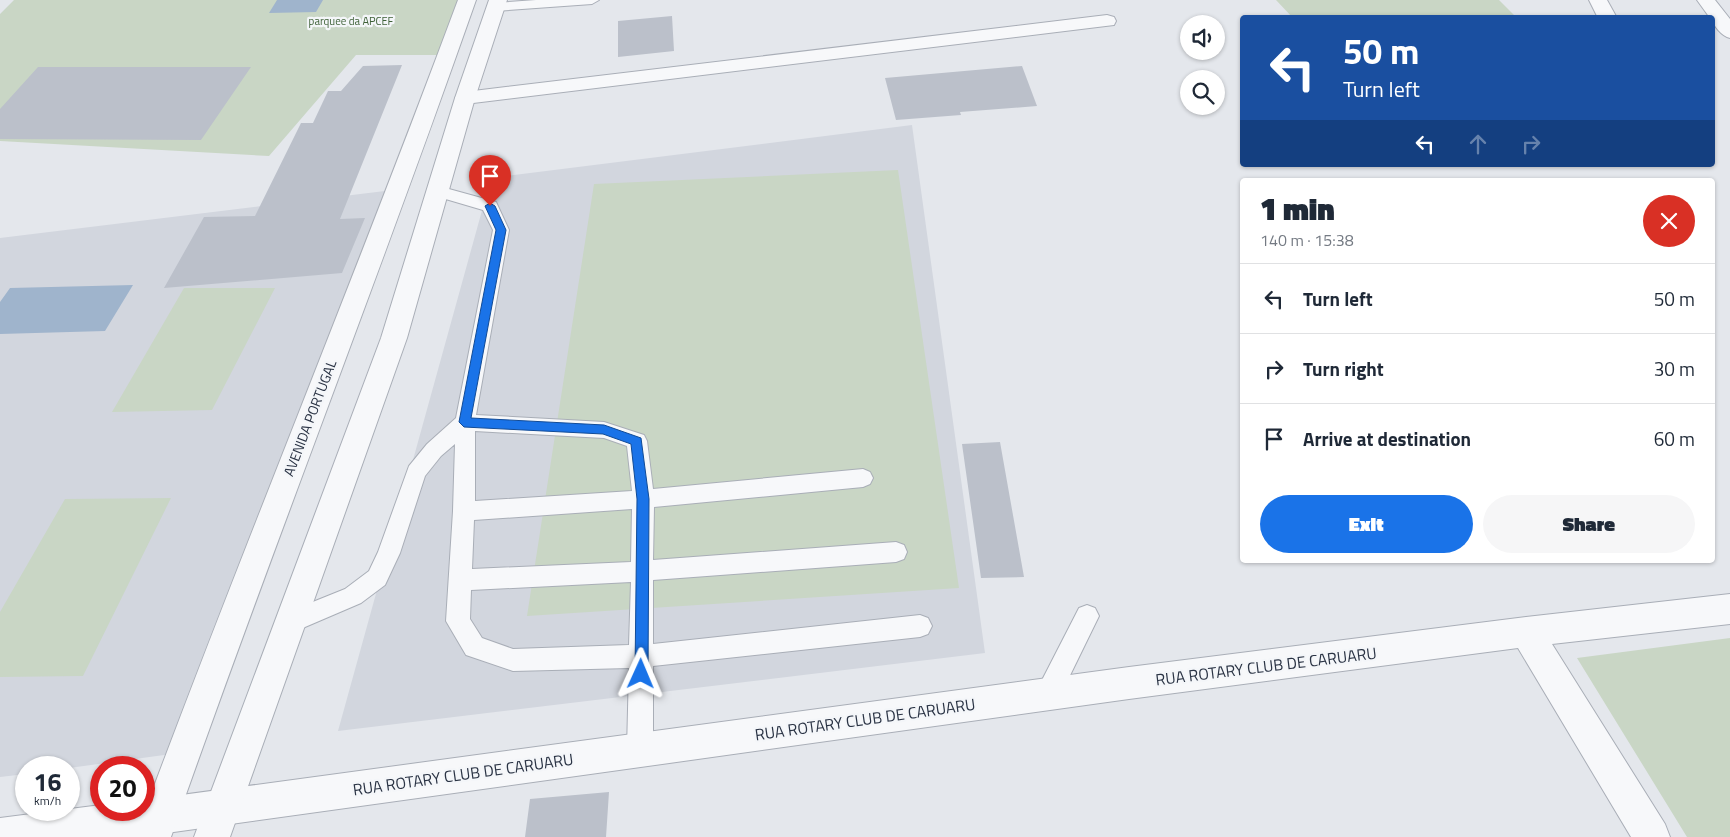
<!DOCTYPE html>
<html lang="en">
<head>
<meta charset="utf-8">
<style>
  body { margin:0; font-family:"Titillium Web",sans-serif; background:#f6f6f7; color:#1f2937; height:100vh; display:flex; flex-direction:column; font-size:19px; white-space:nowrap }
  * { box-sizing:border-box; margin:0 }
  p { font-size:16px; color:#747a83 }
  .icon { flex:none; width:28px; height:28px; fill:none; stroke:currentColor; stroke-width:2; stroke-linecap:round; stroke-linejoin:round }
  .map { position:relative; flex:1; overflow:hidden }
  .sheet { position:absolute; left:1240px; top:178px; width:475px; height:385px; display:flex; flex-direction:column; background:#fff; border-radius:5px; box-shadow:0 1px 4px #0004 }
  .sheet>* { flex:none }
  .banner { position:absolute; left:1240px; top:15px; width:475px; height:152px; border-radius:5px; box-shadow:0 1px 4px #0004; background:#1a4fa0; color:#fff; overflow:hidden }
  .controls { position:absolute; left:1180px; top:15px; display:grid; gap:10px }
  .controls a { display:grid; place-items:center; width:45px; height:45px; border-radius:50%; background:#fff; box-shadow:0 1px 4px #0004; font-size:25px }
  .speed { position:absolute; left:15px; top:756px; display:flex; gap:10px; font-size:25px; font-weight:700; text-align:center }
  .speed>* { display:grid; place-content:center; width:65px; height:65px; border-radius:50%; background:#fff; box-shadow:0 1px 4px #0004; line-height:1 }
  .speed small { font-size:12px; font-weight:400 }
  .speed .limit { border:8px solid #d22; background:#fff; color:#111 }
  .pin { position:absolute; display:grid; place-items:center; width:42px; height:42px; color:#fff; margin:-51px -21px; border-radius:50% 50% 50% 0; rotate:-45deg; box-shadow:0 0 5px #0007 }
  .pin .icon { rotate:45deg }
  .me { position:absolute; width:55px; margin:-28px; rotate:1deg; stroke-linejoin:round; filter:drop-shadow(0 0 4px #0008) }
  .turn { display:flex; align-items:center; gap:18px; height:105px; padding:0 20px; font-size:22px }
  .turn .icon { width:65px; height:65px; stroke-width:2.5 }
  .turn b { display:block; font-size:35px; line-height:42px }
  .lanes { display:flex; align-items:center; height:48px; padding:0 20px; background:#0003; justify-content:center; gap:25px; direction:ltr }
  .lanes .off { opacity:.35 }
  .round { display:grid; place-items:center; flex:none; width:52px; height:52px; border-radius:26px; background:#f6f6f7 }
  .head { display:flex; align-items:center; justify-content:space-between; height:85px; padding:0 20px }
  h1 { font-size:30px; font-weight:800; line-height:38px }
  .primary-button { display:flex; gap:10px; margin-top:auto; padding:10px 20px }
  .primary-button a { flex:1; height:58px; border-radius:30px; background:#1a73e8; color:#fff; font-size:20px; font-weight:800; line-height:58px; text-align:center }
  .primary-button a+a { background:#f6f6f7; color:#1f2937 }
  ul { padding:0; list-style:none }
  li { display:flex; align-items:center; gap:15px; height:70px; padding:0 20px; border-top:1px solid #e0e1e3 }
  li div { flex:1 }
  li b { display:block; font-size:19px }
  li em { font-style:normal }
  .map>svg:first-child { display:block }
</style>
</head>
<body>
<div class="map">
<svg width="1730" height="837" viewBox="0 0 1730 837">
  <rect width="100%" height="100%" fill="#e4e7ec"/>
  <path fill="#d2d6de" d="M912 125 985 653 338 731 491 178Z
    M393 190 186 752 69 768H26V774L0 777V238Z"/>
  <path fill="#c9d6c5" d="M14 0H464L443 55H356L269 156 0 141V14Z
    M1276 0H1499L1516 17H1292Z
    M898 170 959 588 527 616 594 184Z
    M184 288H275L212 410 112 412Z
    M171 498 83 676 0 677V612L65 499Z
    M1730 638V837H1687L1577 658Z"/>
  <path fill="#9fb4cc" d="M277 0H323L316 12 269 13Z
    M133 285 105 331 0 334V302L10 288Z"/>
  <path fill="#bbc0ca" d="M672 16 674 51 618 57V21Z
    M402 65 340 219 365 218 342 273 164 288 204 217 255 216 301 123H313L328 91H341L363 66Z
    M1022 66 1037 106 960 112 961 115 896 120 885 78Z
    M38 67H251L201 140 0 139V109Z
    M1000 442 1024 577 981 578 962 444Z
    M609 792 606 837H525L530 799Z"/>
  <g fill="none" stroke-linecap="round" stroke-linejoin="round">
    <defs>
      <path id="service" d="M536 0H599L592 4 495 11 488 7 495 3Z
        M438 186 496 202 509 230 476 415 604 422 644 435 647 441 653 489 863 469 870 472 873 478 870 484 863 487 654 507 653 560 896 542 904 545 907 552 904 559 896 562 653 580V644L920 615 928 618 932 626 928 634 920 637 653 666V750L649 759 640 763 631 759 627 750 629 668 513 671 466 655 446 621 453 511 455 444 441 456 425 476 400 553 385 585 361 603 291 633 283 630 279 622 283 614 345 589 369 571 378 552 409 466 427 444 456 418 493 230 483 210 432 195 430 191 432 187ZM475 431 604 438 627 446 632 491 475 501ZM632 509 631 562 472 569 474 520ZM631 582 629 645 513 649 482 638 470 619 471 590Z
        M1087 605 1095 608 1099 616 1057 702 1048 706 1039 702 1036 694 1039 686 1079 608Z"/>
      <path id="minor" d="M1589 0H1607L1617 18H1598Z
        M1697 0H1715L1730 19V38C1722 36 1713 26 1712 18H1710Z
        M1107 15 1114 17 1116 21 1114 25 465 104 458 102 455 98 458 94 465 92Z
        M1730 594V624L1552 644 1665 824 1670 837H1631L1518 648 1129 699 138 837H0V818L101 805V810H144V800L1129 667 1526 617Z"/>
      <path id="tertiary" d="M458 0H476C378 280 269 557 171 837H135C239 557 354 280 458 0Z
        M489 0H507L475 98 407 338 230 837H194L381 338 455 98Z"/>
    </defs>
    <use href="#service" stroke="#a9aeb7" stroke-width="2"/>
    <use href="#minor" stroke="#a9aeb7" stroke-width="2"/>
    <use href="#tertiary" stroke="#a9aeb7" stroke-width="2"/>
    <use href="#service" fill="#f7f8fa" fill-rule="evenodd"/>
    <use href="#minor" fill="#f7f8fa" fill-rule="evenodd"/>
    <use href="#tertiary" fill="#f7f8fa" fill-rule="evenodd"/>
  </g>
  <path fill="#1a73e8" stroke="#114b97" d="M490 203 495 206 506 230 471 418 604 425 641 438 649 499 648 674 646 679 641 681 637 679 635 674 637 499 631 444 603 434 464 427 459 422 496 230 485 206Z"/>
  <g text-anchor="middle" stroke-width="4.5" stroke-linejoin="round" paint-order="stroke">
    <g font-size="11" fill="#3f6138" stroke="#f4f6f9">
      <text x="351" y="25">parquee da APCEF</text>
    </g>
    <g font-size="14" fill="#2b3445" stroke="#f4f6f9">
      <text transform="translate(310 418) rotate(-69)" y="5">AVENIDA PORTUGAL</text>
    </g>
    <g font-size="16" fill="#2b3445" stroke="#f4f6f9">
      <text transform="translate(1266 666) rotate(-7)" y="6">RUA ROTARY CLUB DE CARUARU</text>
      <text transform="translate(865 719) rotate(-8)" y="6">RUA ROTARY CLUB DE CARUARU</text>
      <text transform="translate(463 774) rotate(-8)" y="6">RUA ROTARY CLUB DE CARUARU</text>
    </g>
  </g>
</svg>
<div class="controls">
<a><svg class="icon" aria-label="sound" viewBox="0 0 24 24"><path d="M4 9h4l5-4v14l-5-4H4zM17 9q2 3 0 6"/></svg></a>
<a><svg class="icon" aria-label="search" viewBox="0 0 24 24"><circle cx="10" cy="10" r="6"/><path d="M15 15l6 6"/></svg></a>
</div>
<div class="speed"><div>16<small>km/h</small></div><div class="limit">20</div></div>
<div class="pin" style="left:490px;top:206px;background:#d93025"><svg class="icon" aria-label="arrive" viewBox="0 0 24 24"><path d="M6 21V4h12l-3 4 3 4H6"/></svg></div>
<svg class="me" style="left:641px;top:674px" viewBox="-20 -20 40 40"><path d="M0-17L14 15 0 8-14 15z" fill="#1a73e8" stroke="#fff" stroke-width="4"/></svg>
<div class="banner">
<div class="turn"><svg class="icon" aria-label="left" viewBox="0 0 24 24"><path d="M17 20v-9H6M10 6l-5 5 5 5"/></svg><div><b>50 m</b>Turn left</div></div>
<div class="lanes"><svg class="icon" aria-label="left" viewBox="0 0 24 24"><path d="M17 20v-9H6M10 6l-5 5 5 5"/></svg><svg class="icon off" aria-label="ahead" viewBox="0 0 24 24"><path d="M12 20V5M6 11l6-6 6 6"/></svg><svg class="icon off" aria-label="right" viewBox="0 0 24 24"><path d="M7 20v-9h11M14 6l5 5-5 5"/></svg></div>
</div>
<section class="sheet">
<div class="head"><div><h1>1 min</h1><p>140 m · 15:38</p></div><a class="round" style="background:#d93025;color:#fff"><svg class="icon" aria-label="close" viewBox="0 0 24 24"><path d="M6 6l12 12M18 6L6 18"/></svg></a></div>
<ul>
<li><svg class="icon" aria-label="left" viewBox="0 0 24 24"><path d="M17 20v-9H6M10 6l-5 5 5 5"/></svg><div><b>Turn left</b></div><em>50 m</em></li>
<li><svg class="icon" aria-label="right" viewBox="0 0 24 24"><path d="M7 20v-9h11M14 6l5 5-5 5"/></svg><div><b>Turn right</b></div><em>30 m</em></li>
<li><svg class="icon" aria-label="arrive" viewBox="0 0 24 24"><path d="M6 21V4h12l-3 4 3 4H6"/></svg><div><b>Arrive at destination</b></div><em>60 m</em></li>
</ul>
<div class="primary-button"><a>Exit</a><a>Share</a></div>
</section>
</div>
</body>
</html>
